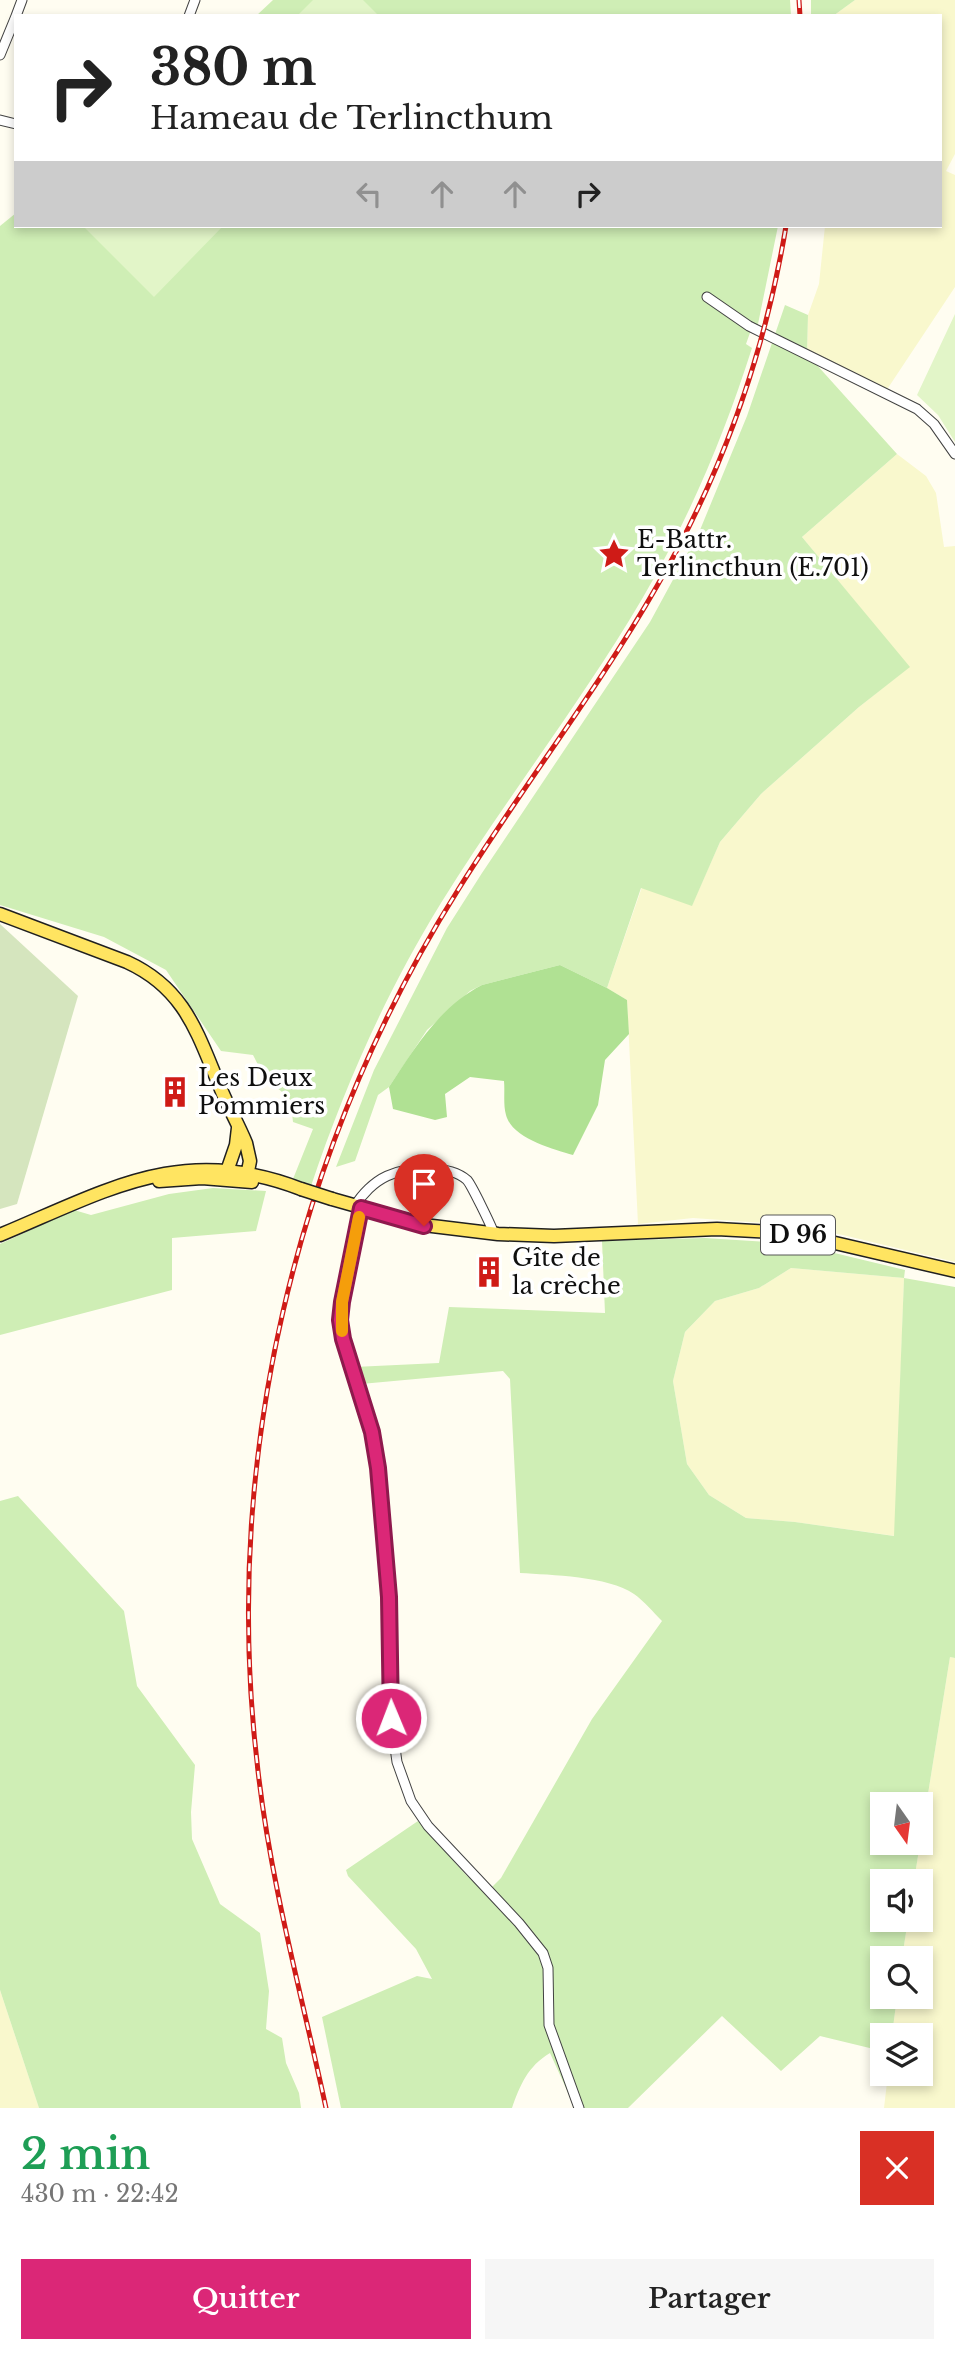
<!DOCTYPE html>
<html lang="fr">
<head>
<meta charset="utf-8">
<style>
  body { margin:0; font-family:"Libre Baskerville",serif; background:#f6f6f6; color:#222; height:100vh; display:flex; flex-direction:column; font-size:26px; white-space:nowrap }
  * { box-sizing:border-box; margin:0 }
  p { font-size:23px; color:#767676 }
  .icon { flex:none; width:38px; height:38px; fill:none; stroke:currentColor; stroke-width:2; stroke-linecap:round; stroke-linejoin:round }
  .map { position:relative; height:2108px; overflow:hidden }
  .panel { display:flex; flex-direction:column; background:#fff; flex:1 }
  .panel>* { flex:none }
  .hud { position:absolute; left:14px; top:14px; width:928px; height:214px; border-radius:0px; box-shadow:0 4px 10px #0003; background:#fff; color:#222; overflow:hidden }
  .needle { width:46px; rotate:166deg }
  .controls { position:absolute; left:870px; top:1792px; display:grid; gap:14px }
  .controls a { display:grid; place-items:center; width:63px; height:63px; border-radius:0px; background:#fff; box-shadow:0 4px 10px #0003; font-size:35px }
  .pin { position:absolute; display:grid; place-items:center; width:60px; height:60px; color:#fff; margin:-72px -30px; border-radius:50% 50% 50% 0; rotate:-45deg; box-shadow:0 0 7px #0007 }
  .pin .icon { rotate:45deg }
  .me { position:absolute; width:77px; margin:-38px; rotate:359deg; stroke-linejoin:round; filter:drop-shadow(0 0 5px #0008) }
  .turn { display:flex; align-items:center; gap:24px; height:147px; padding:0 21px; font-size:32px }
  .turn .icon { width:91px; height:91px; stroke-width:2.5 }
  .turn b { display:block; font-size:49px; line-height:60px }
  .lanes { display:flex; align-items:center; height:66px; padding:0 21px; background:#0003; justify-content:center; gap:35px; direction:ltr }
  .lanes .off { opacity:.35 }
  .round { display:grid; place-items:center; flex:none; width:74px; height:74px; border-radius:0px; background:#f6f6f6 }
  .overview { display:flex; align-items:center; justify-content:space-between; height:119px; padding:0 21px }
  h1 { font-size:42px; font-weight:600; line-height:52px; color:#1e9e55 }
  .cta { display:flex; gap:14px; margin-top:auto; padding:14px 21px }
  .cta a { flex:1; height:80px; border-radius:0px; background:#db2777; color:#fff; font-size:28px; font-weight:600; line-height:80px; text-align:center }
  .cta a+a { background:#f6f6f6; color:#222 }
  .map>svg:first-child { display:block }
</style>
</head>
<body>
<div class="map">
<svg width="955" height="2108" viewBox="0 0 955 2108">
  <rect width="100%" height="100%" fill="#fffdf1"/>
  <path fill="#f9f8cd" d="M855 0H955V154L946 171 955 175V287L884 394 807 354 808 315 819 284 825 226H940V16H833Z
    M897 454 926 476 936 493 944 547 955 546V1262L843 1235 778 1224 693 1218 638 1224 627 1000 607 988 642 887 692 905 720 842 761 794 859 707 909 667 802 537Z
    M791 1268 904 1278 895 1536 795 1522 746 1518 709 1495 687 1464 673 1381 685 1332 715 1301 759 1288Z
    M950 1657 955 1658V2108H884L888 2074H920V2035H892L897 1997H920V1958H902L908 1920H920V1881H914Z
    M0 1990 39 2108H0Z"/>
  <path fill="#cfeeb5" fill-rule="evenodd" d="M273 0H790L791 16H256Z
    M811 0H855L833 16H811Z
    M16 213V226H778L758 324 751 330 746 344 752 348C724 436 689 519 642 599 580 704 505 800 441 903 386 992 344 1088 311 1186L293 1179 313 1129 293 1122C292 1105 286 1089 268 1084L253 1055 221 1051 166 970 104 937 0 905V226Z
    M785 305 808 315 807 354 897 454 802 537 910 667 859 707 761 794 720 842 692 906 641 888 607 988 560 965 482 985 470 991 427 1030 389 1087 378 1095 355 1161 336 1167 374 1070 447 928 482 873 650 622 700 530 747 416Z
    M213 1188 266 1191 256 1231 172 1238V1290L0 1335V1244L74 1210 91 1215 169 1194Z
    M705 1238 797 1244 905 1270 904 1278 955 1287V1658L950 1657 914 1881H882V1920H908L902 1958H882V1997H897L892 2035H882V2051L820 2036 781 2071 722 2016 628 2108H575L550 2053C528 2066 520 2085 512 2108H341L322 2017 417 1976 432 1979 416 1949 348 1876 346 1870 418 1821 466 1875 486 1893 501 1878 592 1719 662 1621C653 1612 644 1601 634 1594 608 1576 551 1575 520 1573L510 1379 503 1371 361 1384 354 1367 439 1363 449 1307 605 1313 602 1241ZM791 1268 904 1278 894 1536 795 1522 746 1518 709 1495 687 1464 673 1381 685 1332 715 1301 759 1288ZM882 1804H920V1843H882Z
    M18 1496 124 1611 137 1686 195 1765 191 1812 192 1839 220 1904 260 1933 269 1991 266 2029 282 2038 286 2063 299 2093 301 2108H39L0 1990V1501Z"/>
  <path fill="#b0e193" d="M560 965 607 988 627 1000 629 1034 605 1060 598 1105 573 1155C553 1149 512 1138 506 1115 503 1105 505 1091 504 1081L470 1077 445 1094 447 1117 435 1120 393 1109 389 1087C414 1049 439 1007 482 985Z"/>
  <path fill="#d5e5be" d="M0 924 78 996 17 1204 0 1209Z"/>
  <path fill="#e2f5c8" d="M313 0H363L379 16H297Z
    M87 226H223L154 297 85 228Z
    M955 314V442L938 415 917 395Z"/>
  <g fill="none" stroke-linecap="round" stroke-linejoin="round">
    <defs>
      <path id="minor" d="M16 16 22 0
        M189 16 195 0
        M0 55 16 16
        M0 120 16 124
        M707 297 749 326 917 409 934 424 955 454
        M355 1206C362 1194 374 1182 387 1176 407 1167 449 1164 467 1180 471 1184 492 1227 494 1234
        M361 1208 342 1302 340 1320 343 1339 372 1432 378 1468 389 1597 392 1726 397 1762 411 1801 428 1826 519 1923 543 1953 548 1968 549 2025 579 2108"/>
      <path id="major" d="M0 914 127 962C188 990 198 1037 223 1094 230 1110 239 1126 246 1143L250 1161 246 1181
        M225 1177 236 1145 238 1128
        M159 1181 202 1178 252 1182
        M332 1199 424 1225 498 1234 554 1236 717 1229 772 1232 818 1239 955 1271
        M0 1235C108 1190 183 1143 301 1189"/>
    </defs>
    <use href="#minor" stroke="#424242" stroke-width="11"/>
    <use href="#major" stroke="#202020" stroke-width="15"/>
    <use href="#minor" stroke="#fff" stroke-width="9"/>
    <use href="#major" stroke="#ffe461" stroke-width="12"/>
    <defs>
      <path id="rail" d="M799 0 800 16
        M326 2108C302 1996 271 1885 258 1771 221 1464 294 1151 458 890 522 787 597 691 657 586 722 474 765 353 786 226"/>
    </defs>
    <use href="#rail" stroke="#cf1b17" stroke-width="5"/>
    <use href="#rail" stroke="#fff" stroke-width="2.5" stroke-dasharray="8" stroke-linecap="butt"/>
    <defs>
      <path id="major-bridge" d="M301 1189 332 1199"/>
    </defs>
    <use href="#major-bridge" stroke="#202020" stroke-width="15" stroke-linecap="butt"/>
    <use href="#major-bridge" stroke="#ffe461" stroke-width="12"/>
  </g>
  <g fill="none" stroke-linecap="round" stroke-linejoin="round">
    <defs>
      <path id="route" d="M391 1718 389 1597 378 1468 372 1432 343 1339 340 1320 342 1302 361 1208 424 1226"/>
    </defs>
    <use href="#route" stroke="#8e194d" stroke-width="18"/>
    <use href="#route" stroke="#db2777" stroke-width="12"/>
    <path stroke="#f59e0b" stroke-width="12" d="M342 1331V1302L359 1217"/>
  </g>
  <defs>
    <symbol id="sight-bare" viewBox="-9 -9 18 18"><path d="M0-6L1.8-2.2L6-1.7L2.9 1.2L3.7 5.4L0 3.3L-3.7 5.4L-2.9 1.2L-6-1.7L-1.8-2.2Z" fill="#cf1b17" stroke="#fff" stroke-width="2.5" paint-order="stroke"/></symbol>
    <symbol id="building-bare" viewBox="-9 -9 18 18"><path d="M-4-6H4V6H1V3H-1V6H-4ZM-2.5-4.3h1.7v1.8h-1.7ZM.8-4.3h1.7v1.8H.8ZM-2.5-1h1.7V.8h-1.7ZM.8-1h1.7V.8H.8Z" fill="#cf1b17" stroke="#fff" stroke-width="2.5" paint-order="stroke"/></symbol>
  </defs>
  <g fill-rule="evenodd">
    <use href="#sight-bare" x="592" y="532" width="44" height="44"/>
    <use href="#building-bare" x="153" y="1070" width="44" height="44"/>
    <use href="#building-bare" x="467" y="1250" width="44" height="44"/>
  </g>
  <g text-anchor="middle" stroke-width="7" stroke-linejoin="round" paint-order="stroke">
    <rect fill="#fff" stroke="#575757" stroke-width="2" x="761" y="1215.5" width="74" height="39" rx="5"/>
    <g font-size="23" font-weight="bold" fill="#0f0f0f">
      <text x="798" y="1243">D 96</text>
    </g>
    <g font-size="24" fill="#0f0f0f" stroke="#fff" text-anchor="start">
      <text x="637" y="548">E-Battr.<tspan x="637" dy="28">Terlincthun (E.701)</tspan></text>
      <text x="198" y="1086">Les Deux<tspan x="198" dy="28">Pommiers</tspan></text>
      <text x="512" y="1266">Gîte de<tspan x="512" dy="28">la crèche</tspan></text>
    </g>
  </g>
</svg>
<div class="controls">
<a><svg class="needle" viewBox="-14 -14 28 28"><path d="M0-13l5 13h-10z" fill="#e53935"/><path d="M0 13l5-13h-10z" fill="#767676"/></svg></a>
<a><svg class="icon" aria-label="sound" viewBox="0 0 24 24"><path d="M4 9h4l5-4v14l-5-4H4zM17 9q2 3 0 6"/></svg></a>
<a><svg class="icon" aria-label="search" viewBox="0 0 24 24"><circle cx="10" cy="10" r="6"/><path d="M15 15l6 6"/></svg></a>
<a><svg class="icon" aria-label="layers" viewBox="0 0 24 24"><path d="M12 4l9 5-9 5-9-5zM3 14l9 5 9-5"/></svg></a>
</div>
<div class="pin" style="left:424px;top:1226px;background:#d93025"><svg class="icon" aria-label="arrive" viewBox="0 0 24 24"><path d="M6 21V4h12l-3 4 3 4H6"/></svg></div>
<svg class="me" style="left:391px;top:1718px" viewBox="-20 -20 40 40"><circle r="17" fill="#db2777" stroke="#fff" stroke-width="3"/><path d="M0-11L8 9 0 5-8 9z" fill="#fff"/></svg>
<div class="hud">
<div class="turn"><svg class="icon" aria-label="right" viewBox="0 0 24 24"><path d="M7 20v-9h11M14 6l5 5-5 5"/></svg><div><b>380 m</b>Hameau de Terlincthum</div></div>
<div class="lanes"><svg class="icon off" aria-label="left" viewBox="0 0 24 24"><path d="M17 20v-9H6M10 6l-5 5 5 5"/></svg><svg class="icon off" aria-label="ahead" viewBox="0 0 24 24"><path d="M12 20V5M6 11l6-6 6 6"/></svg><svg class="icon off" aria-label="ahead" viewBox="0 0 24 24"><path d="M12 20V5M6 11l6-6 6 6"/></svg><svg class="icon" aria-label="right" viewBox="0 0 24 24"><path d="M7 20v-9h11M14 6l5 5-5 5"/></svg></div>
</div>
</div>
<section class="panel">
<div class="overview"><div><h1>2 min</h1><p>430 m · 22:42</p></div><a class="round" style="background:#d93025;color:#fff"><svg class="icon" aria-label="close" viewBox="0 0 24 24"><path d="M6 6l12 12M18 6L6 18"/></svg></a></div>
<div class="cta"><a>Quitter</a><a>Partager</a></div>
</section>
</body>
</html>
